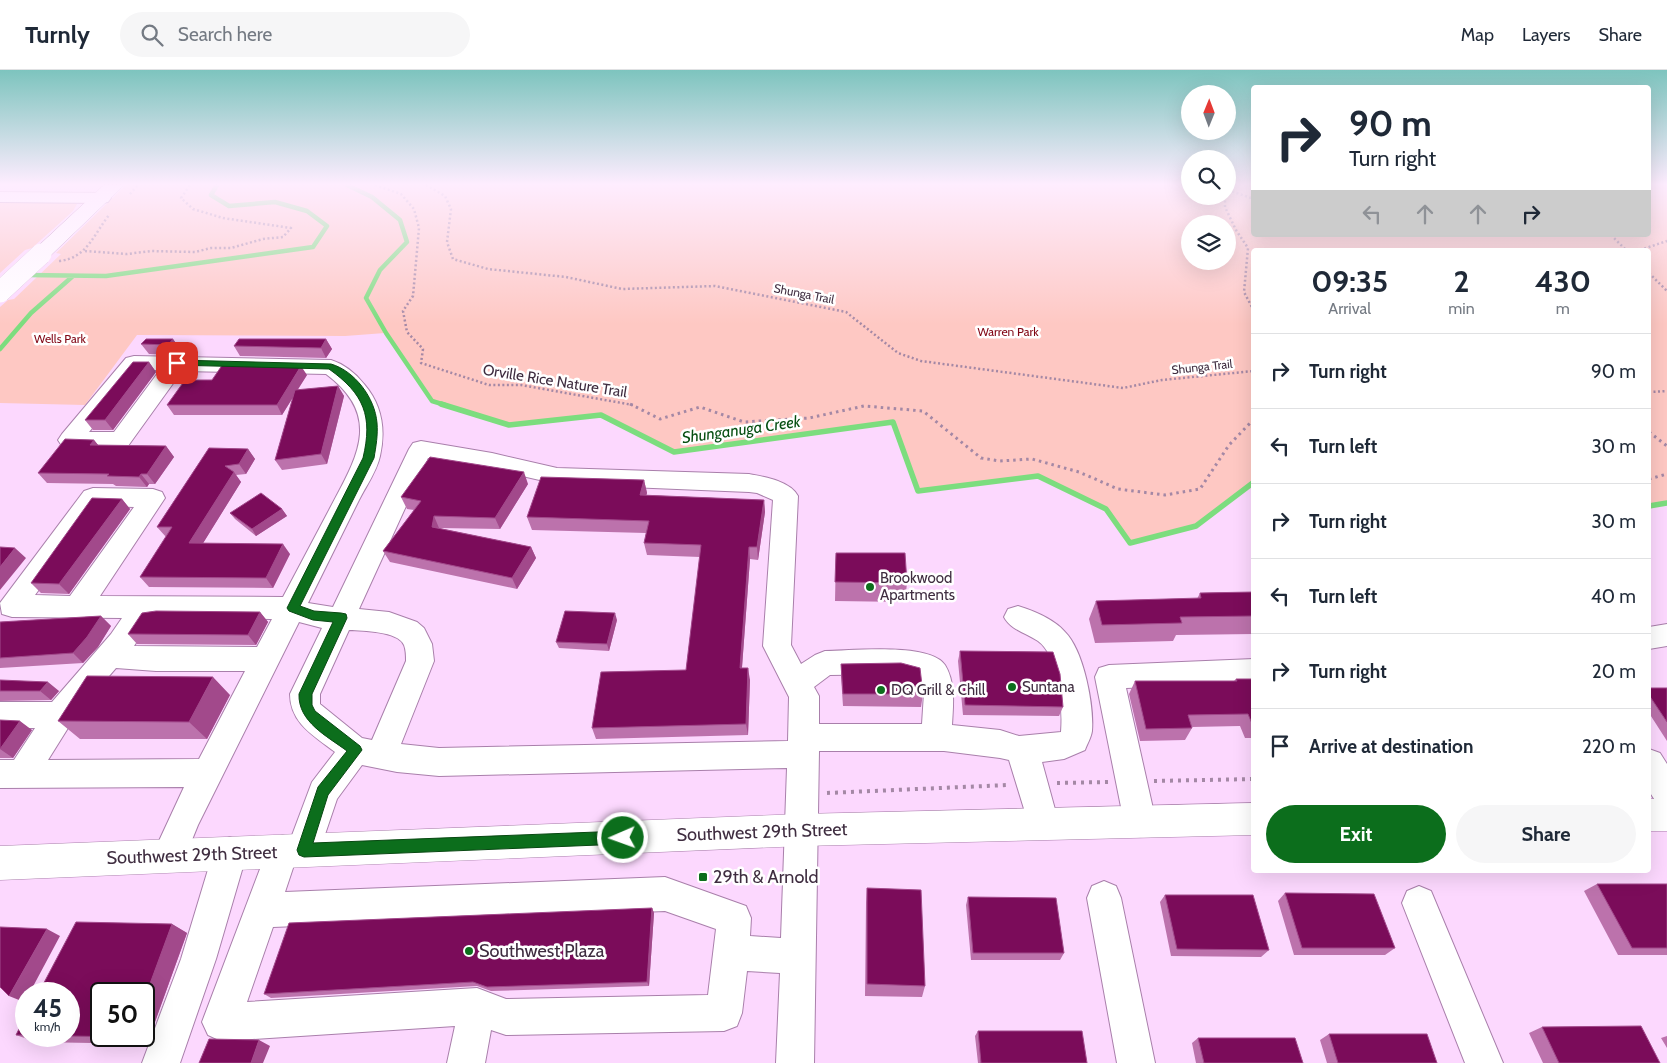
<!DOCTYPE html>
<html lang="en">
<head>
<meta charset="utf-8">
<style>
  body { margin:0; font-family:Cabin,sans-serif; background:#f6f6f7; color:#1f2937; height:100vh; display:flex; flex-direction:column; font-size:19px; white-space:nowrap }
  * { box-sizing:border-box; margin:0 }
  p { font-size:16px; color:#747a83 }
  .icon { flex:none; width:28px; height:28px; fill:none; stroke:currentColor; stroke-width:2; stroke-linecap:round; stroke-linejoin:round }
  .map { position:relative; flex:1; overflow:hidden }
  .side { position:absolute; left:1251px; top:178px; width:400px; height:625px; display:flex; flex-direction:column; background:#fff; border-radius:5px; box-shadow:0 5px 20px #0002 }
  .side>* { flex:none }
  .guide { position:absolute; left:1251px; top:15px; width:400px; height:152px; border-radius:5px; box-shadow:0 5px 20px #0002; background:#fff; color:#1f2937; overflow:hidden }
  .needle { width:32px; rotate:1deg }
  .controls { position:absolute; left:1181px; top:15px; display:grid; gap:10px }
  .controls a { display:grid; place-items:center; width:55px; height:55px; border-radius:50%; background:#fff; box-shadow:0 5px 20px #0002; font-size:25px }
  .speed { position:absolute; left:15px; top:912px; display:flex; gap:10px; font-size:25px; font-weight:700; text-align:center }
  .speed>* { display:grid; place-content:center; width:65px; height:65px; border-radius:50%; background:#fff; box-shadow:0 5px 20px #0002; line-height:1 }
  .speed small { font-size:12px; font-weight:400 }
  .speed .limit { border:2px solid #111; border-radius:8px; background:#fff; color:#111 }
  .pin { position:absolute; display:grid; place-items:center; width:42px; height:42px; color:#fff; margin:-21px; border-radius:10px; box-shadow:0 2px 8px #0006 }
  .me { position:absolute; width:55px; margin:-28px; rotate:268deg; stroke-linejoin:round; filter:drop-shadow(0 0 4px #0008) }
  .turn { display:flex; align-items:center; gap:18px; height:105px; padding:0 15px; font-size:22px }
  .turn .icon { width:65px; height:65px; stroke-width:2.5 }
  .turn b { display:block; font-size:35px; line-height:42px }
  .lanes { display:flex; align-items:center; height:48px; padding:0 15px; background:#0003; justify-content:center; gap:25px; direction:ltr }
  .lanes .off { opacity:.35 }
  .eta { display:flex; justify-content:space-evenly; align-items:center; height:85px; text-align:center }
  .eta b { font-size:30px; font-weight:700; line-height:35px }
  .action { display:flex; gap:10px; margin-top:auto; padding:10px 15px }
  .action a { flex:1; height:58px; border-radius:30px; background:#0c6e1c; color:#fff; font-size:20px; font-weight:700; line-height:58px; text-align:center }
  .action a+a { background:#f6f6f7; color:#1f2937 }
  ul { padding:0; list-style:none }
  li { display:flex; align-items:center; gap:15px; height:75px; padding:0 15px; border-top:1px solid #e0e1e3 }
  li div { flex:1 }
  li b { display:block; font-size:19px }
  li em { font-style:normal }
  header { display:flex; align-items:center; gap:30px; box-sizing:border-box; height:70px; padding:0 25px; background:#fff; border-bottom:1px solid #e0e1e3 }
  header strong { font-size:24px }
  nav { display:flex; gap:28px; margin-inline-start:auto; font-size:18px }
  .search { width:350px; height:45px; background:#f6f6f7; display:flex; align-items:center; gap:12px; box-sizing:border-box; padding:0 18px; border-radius:28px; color:#747a83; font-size:19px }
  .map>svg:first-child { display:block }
</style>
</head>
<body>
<header>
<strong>Turnly</strong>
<div class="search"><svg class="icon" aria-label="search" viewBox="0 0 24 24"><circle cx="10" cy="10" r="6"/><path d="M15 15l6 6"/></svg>Search here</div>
<nav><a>Map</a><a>Layers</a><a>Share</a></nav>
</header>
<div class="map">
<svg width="1667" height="993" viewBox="0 0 1667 993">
  <rect width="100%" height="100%" fill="#fcd8fe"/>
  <path fill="#fec8c3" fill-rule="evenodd" d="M126 115H1190V126H1228V115H1254V165H1649V115H1667V433L1649 436V180H1254V412L1196 456 1130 473 1106 439 1038 406 918 421 892 352 674 382 601 345 509 355 432 331 385 263 345 266 137 265 85 335 0 333V237L8 230 14 229 61 184 56 183ZM1190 154H1228V191H1190Z
    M0 130 70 132 77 134 73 141 32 178 25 180 0 203Z"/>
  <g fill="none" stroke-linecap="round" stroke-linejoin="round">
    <path stroke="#7cdd7e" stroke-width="4.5" d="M347 115 372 127 400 150 407 172 380 200 366 228 386 263 432 331 445 335
      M27 205 106 206 313 177 327 156 307 141 275 132 229 136 211 125 217 115
      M0 279 31 243 73 206"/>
    <path stroke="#7cdd7e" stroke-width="5.5" d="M441 334 509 355 601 345 674 382 893 352 918 421 1038 406 1106 439 1130 473 1196 456 1254 412
      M1649 436 1667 433"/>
    <defs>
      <path id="minor" d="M0 122 102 123 108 124 111 128 108 132 102 133 0 132Z
        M134 286 331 290C344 294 356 304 364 314 382 335 386 359 380 386 377 401 366 416 359 430 342 464 325 499 308 533L333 537 409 379 413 373 421 371 492 383 557 398 749 404C765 407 790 411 798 426L791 575 801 594 815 585 825 581C851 581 929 572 945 595 956 613 953 636 952 655L1000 660 1019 666 1061 662C1063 637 1059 586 1038 571 1026 563 1011 560 1004 547L1008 539 1018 536C1034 541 1054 549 1065 562 1084 581 1094 636 1092 661 1091 668 1087 674 1085 680L1064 689 1042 692 1059 754 1054 765 1043 769 1032 765 1009 690 1000 688 944 681H819L814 993H776L780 903 747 901 742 943 737 956 724 961 506 965 491 960 485 993H447L455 956 221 971 208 965 202 952 271 770 283 765 291 768 312 712 335 682C314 666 290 653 290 624L322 558 299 552 198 755 181 797 169 802 157 797 152 786 184 717 0 718V690H14L35 658H0V632H52L111 564 122 548 12 547 2 544 0 533 84 421 93 418 153 419 162 422 165 428 100 526 283 527C298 499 313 470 328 442 355 390 385 348 326 304L182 301 128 376C112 380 78 380 62 376L58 370 62 364 126 288ZM140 300H160L114 362H89ZM428 388 492 399 557 414 749 422 757 423 773 430 763 576 789 627 788 671 439 678 401 674 434 591 432 574 424 558 417 552 389 542 359 539ZM100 436 134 437 70 526 35 525ZM152 548 272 549 257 577 134 576ZM349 560C363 561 398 561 404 575 406 580 406 586 406 591L372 670 362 668 320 634V624ZM116 598 156 601H245L199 689 48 690 78 642ZM900 604 921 609 924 623 922 654H819V626L814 617 830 605ZM362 695 397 702 439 706 787 698 781 868 750 866 751 848 746 836 665 807 285 822 295 792 304 796 316 791 337 729ZM665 841 716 859 708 925 506 929 477 918 247 932 273 857Z
        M1667 554V576L1649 579V557Z
        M1254 589V613L1126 618 1156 752 1151 763 1140 767 1129 763 1124 752 1095 607 1099 598 1109 595Z
        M1649 679 1660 683 1667 694V737L1656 732 1649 721Z
        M230 767 242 772 247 783 216 889 180 993H142L181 889 213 783 218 772Z
        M1104 811 1116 816 1121 828 1155 993H1117L1087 828 1092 816Z
        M1419 816 1431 821 1503 993H1465L1402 833 1407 821Z"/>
      <path id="major" d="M104 115H124L48 188 41 190 34 188 31 184 34 180Z
        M1649 729H1667V761H1649Z
        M1254 733V765L802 776 0 810V776L802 744Z"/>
    </defs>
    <use href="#minor" stroke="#a97fab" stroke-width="2"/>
    <use href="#major" stroke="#a97fab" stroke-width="1"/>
    <path stroke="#a488a5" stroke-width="2.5" stroke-dasharray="2 2.5" stroke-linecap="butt" d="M375 115 401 124 414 139 419 158 413 226 403 241 407 262 423 279 421 293 489 315H521L633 335
      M426 115 445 126 451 139 447 172 453 189 488 199 566 207 622 219 715 216 846 242 898 283 921 291 1123 318 1162 310 1254 301
      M1228 120 1254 129
      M130 124 138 115
      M1225 126V137L1236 160 1248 178 1244 222 1254 241
      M1611 165 1626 180
      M1640 180 1667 171
      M85 181 127 184 151 181 195 182 211 178H231L263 169 283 167 291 158 223 148 193 139 181 128 190 115
      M59 191C88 188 94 163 110 144
      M1649 203 1667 221
      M1649 322 1667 321"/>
    <path stroke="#a488a5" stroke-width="3" stroke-dasharray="2.5 4" stroke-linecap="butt" d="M630 334 660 349 700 337 744 352 809 348 864 336 923 341 981 388 1000 391 1032 389 1079 402 1118 419 1165 425 1200 419 1229 375 1254 349
      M1649 362 1667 376
      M1649 409 1667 404"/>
    <path stroke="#a488a5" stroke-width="4" stroke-dasharray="3 5" stroke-linecap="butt" d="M1154 711 1254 709
      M1057 713 1108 712
      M827 723 1008 715"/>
    <use href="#minor" fill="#fff" fill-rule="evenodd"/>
    <use href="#major" fill="#fff" fill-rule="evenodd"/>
    <defs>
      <path id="major-bridge" d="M0 222 41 184"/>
    </defs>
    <use href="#major-bridge" stroke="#a97fab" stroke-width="21" stroke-linecap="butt"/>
    <use href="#major-bridge" stroke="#fff" stroke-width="21"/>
  </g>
  <path fill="#bc72ac" d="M173 269 180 279 175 285 149 284 141 274Z
    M326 269 332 279 326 288 240 286 234 276Z
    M149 292 156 302 113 360H93L85 350Z
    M307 305 297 320 338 316 344 326 327 394 282 400 275 390 293 327 282 345H174L167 335Z
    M94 370 98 375 166 376 174 387 155 414H149L147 417 116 416 113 414 47 413 38 403Z
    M209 378 248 379 255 389 246 404 236 405 241 412 203 473 290 484 273 518 149 517 140 507 166 467 157 457Z
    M644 410 647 423 646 425 764 430 765 442 758 490 750 489 742 598 750 610 748 665 596 669 592 658 686 600 700 487 647 485 644 473 646 463 532 460 527 447Z
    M528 414 500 459 439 458 531 477 536 488 517 519 390 492 383 481 414 440 407 439 401 427Z
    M122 429 130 439 69 524 41 523 31 513Z
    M282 439 287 446 256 466 235 449 230 443Z
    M836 483 907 513 905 532 835 531Z
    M1254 522V564L1176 565 1173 571 1095 573 1089 549 1096 531 1197 529 1200 523Z
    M260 542 268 552 256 575 137 574 128 564Z
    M101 546 111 556 98 577 83 593 0 598V552Z
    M617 550 609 581 559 578 556 572Z
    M960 581 1063 637 1059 646 963 645 958 591Z
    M841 594 923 624 921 637 843 636 841 607Z
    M1236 609H1254V668H1245L1240 656 1192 657V658L1185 670 1140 671 1129 624 1135 611H1234Z
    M0 610 59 621 51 630 0 631Z
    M1649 618H1667V671L1649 643Z
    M230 625 207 669H80L58 651Z
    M0 650 32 660 13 688H0Z
    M1597 814H1667V885H1618L1584 821Z
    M867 818 925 916 922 927 865 926 866 833Z
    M1285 823 1395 878 1385 885H1294L1278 831Z
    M1165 825 1269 880 1261 887 1171 886 1160 832Z
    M968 827 1064 883 1060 890H971L966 835Z
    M652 838 654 843 649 916 491 921 477 916 271 928 264 924Z
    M172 854 187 863 147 974 36 972 16 965 26 945V966H69V924Z
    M1542 957 1660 993H1543L1529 963Z
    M978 961 1087 993H978L975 966Z
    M1329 964 1437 993H1327L1320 970Z
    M1667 966V978L1661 968Z
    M1198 968 1303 993H1196L1192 973Z"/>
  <path fill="#a2498b" d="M173 269 180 279 175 285 168 275Z
    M326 269 332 279 326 288 321 278Z
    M149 292 156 302 113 360 105 350Z
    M301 296 307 305 282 345 277 335Z
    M338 316 344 326 327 394 321 384Z
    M94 370 103 381 90 375Z
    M166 376 174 387 155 414 147 404Z
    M248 379 255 389 246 404 239 394Z
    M234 402 241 412 197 483 189 473Z
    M524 402 528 414 500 459 495 448Z
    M141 404 149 414 147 417 139 407Z
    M644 410 647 423 643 438 640 425Z
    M122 429 130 439 69 524 59 514Z
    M764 430 765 442 758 490 757 477Z
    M282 439 287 446 256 466 252 459Z
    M434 446 439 458 432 457Z
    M283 474 290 484 273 518 266 508Z
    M531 477 536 488 517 519 512 508Z
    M749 477 750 489 741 610 740 598Z
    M15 478 26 488 0 520V497Z
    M260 542 268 552 256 575 248 565Z
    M615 543 617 550 609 581 607 574Z
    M101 546 111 556 98 577 83 593 73 583Z
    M748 598 750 610 748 665 746 654Z
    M213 607 230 625 207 669 189 652Z
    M48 612 59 621 51 630 40 621Z
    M20 651 32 660 13 688 0 679Z
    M652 838 654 843 649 916 647 912Z
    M172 854 187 863 147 974 130 967V966H144V930Z
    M47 859 60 866 29 924H26V928L24 932 9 926Z
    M259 970 270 976 263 993H251Z"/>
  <path fill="#7b0c5a" stroke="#a2498b" d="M146 269H173L168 275 141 274Z
    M239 269H326L321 278 234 276Z
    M133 292H149L105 350H85Z
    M223 294 301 296 277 335H167L185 310H212Z
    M338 316 321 384 275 390 295 320Z
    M65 369 94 370 90 375 166 376 147 404H141L139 407 107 406 109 404 38 403Z
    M209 378 248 379 239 394 225 396 234 402 189 473 283 474 266 508 140 507 172 457H157Z
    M430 387 524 402 495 448 434 446 432 457 531 477 512 508 383 481 421 431 401 427Z
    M541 407 644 410 640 425 764 430 757 477H749L740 598H748L746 654 592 658 601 602 686 600 701 475 644 473 649 451 527 447Z
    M261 423 282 439 252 459 230 443Z
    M92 428 122 429 59 514 31 513Z
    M0 477 15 478 0 497Z
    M836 483H905L907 513 835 512Z
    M1254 522V546L1180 547 1182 553 1102 555 1096 531 1201 528 1200 523Z
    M156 541 260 542 248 565 128 564 142 543Z
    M565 541 615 543 607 574 556 572Z
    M101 546 87 567 73 583 0 588V552Z
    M960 581 1053 582 1060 604 1063 637 965 635Z
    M901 593 920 598 923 624H843L841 594Z
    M87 606 213 607 189 652 58 651Z
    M1236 609H1254V656H1253L1248 644 1188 645 1192 658 1146 659 1135 611H1237Z
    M0 610 48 612 40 621H0Z
    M1649 618H1667V652L1649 625Z
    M0 650 20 651 0 679Z
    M1597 814H1667V878H1632Z
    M867 818 921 820 925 916 867 914Z
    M1285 823 1374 824 1395 878H1302Z
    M1165 825H1253L1269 880 1177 879Z
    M968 827 1056 828 1064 883H973Z
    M652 838 647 912 487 917 473 912 264 924 289 853Z
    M76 852 172 854 144 930V924H101V966H130V967L69 966V924H38Z
    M0 857 47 859 9 926 0 917Z
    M26 945V965H16Z
    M1641 956 1660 993H1559L1542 957Z
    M978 961H1082L1087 993H981Z
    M1329 964H1427L1437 993H1338Z
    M1198 968H1295L1303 993H1204Z
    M209 969 259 970 251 993H199Z"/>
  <linearGradient id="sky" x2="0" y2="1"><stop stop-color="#7dc4be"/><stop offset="0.45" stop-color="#feedff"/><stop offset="1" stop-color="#feedff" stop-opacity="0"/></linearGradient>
  <rect width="1667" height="254" fill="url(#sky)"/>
  <path fill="#0c6e1c" stroke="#084812" d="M177 290 331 294C355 301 375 328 377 353 378 365 376 376 374 388L300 536 314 541 341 543 346 544 347 548 312 624V635L315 641 360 676 362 680 328 725 313 773 623 761 628 763 630 768 628 772 623 774 304 787 299 785 297 780 318 717 347 681C327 666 298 652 299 624L333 552 313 550 289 541 287 538 363 388C373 346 364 324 329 299L174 295 173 293Z"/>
  <g fill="#0c6e1c" stroke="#fff" stroke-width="2">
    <circle cx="870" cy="517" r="5"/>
    <circle cx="1012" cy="617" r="5"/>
    <circle cx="881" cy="620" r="5"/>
    <rect x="698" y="802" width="10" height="10" rx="2.5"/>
    <circle cx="469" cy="881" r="5"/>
  </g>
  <g text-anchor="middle" stroke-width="5" stroke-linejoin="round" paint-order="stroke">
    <g font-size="12" fill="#3f2d40" stroke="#fff">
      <text transform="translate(804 224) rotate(11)" y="4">Shunga Trail</text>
      <text transform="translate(1202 297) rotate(-6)" y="4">Shunga Trail</text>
    </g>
    <g font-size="12" fill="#810614" stroke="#fff">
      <text x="1008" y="266">Warren Park</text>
      <text x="60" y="273">Wells Park</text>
    </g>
    <g font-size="15" fill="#3f2d40" stroke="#fff">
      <text transform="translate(555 311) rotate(9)" y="5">Orville Rice Nature Trail</text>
    </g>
    <g font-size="15" fill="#3f2d40" stroke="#fff" text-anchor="start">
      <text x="880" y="513">Brookwood<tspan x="880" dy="17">Apartments</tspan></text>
      <text x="1022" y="622">Suntana</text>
      <text x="891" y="625">DQ Grill &amp; Chill</text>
    </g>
    <g font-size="16" font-style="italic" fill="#074f12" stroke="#fff">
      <text transform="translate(741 359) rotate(-8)" y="6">Shunganuga Creek</text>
    </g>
    <g font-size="18" fill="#3f2d40" stroke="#fff">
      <text transform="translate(762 762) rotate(-2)" y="6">Southwest 29th Street</text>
      <text transform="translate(192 785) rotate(-2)" y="6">Southwest 29th Street</text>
    </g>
    <g font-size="18" fill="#3f2d40" stroke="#fff" text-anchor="start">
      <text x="713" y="813">29th &amp; Arnold</text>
      <text x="479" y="887">Southwest Plaza</text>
    </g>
  </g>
</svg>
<div class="controls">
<a><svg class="needle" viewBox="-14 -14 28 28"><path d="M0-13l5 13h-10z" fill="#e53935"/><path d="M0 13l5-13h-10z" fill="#747a83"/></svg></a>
<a><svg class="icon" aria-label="search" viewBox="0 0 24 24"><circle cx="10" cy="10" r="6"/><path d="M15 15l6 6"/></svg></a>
<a><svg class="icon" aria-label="layers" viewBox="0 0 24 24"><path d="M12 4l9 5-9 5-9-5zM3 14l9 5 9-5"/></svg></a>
</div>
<div class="speed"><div>45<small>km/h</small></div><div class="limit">50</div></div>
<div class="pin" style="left:177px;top:293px;background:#d93025"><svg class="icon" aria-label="arrive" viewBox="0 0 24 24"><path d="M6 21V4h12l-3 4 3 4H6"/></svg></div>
<svg class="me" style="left:623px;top:768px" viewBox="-20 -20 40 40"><circle r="17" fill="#0c6e1c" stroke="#fff" stroke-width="3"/><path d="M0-11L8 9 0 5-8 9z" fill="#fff"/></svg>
<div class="guide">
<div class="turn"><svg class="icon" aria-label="right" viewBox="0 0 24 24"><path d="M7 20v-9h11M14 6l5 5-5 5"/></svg><div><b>90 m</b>Turn right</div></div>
<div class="lanes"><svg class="icon off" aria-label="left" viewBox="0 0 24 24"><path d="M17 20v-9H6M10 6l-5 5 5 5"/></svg><svg class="icon off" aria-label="ahead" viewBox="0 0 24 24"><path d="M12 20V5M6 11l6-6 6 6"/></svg><svg class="icon off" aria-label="ahead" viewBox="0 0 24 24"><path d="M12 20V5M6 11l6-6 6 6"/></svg><svg class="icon" aria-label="right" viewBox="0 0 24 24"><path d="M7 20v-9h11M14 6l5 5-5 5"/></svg></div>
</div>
<section class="side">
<div class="eta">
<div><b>09:35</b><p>Arrival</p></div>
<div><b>2</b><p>min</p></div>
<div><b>430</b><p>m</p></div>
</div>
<ul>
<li><svg class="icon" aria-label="right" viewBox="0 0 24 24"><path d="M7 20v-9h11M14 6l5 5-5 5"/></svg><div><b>Turn right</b></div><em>90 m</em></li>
<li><svg class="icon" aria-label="left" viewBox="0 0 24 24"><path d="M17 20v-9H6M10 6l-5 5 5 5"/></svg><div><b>Turn left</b></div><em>30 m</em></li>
<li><svg class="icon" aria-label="right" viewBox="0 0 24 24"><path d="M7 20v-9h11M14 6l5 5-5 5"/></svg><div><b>Turn right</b></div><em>30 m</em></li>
<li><svg class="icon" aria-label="left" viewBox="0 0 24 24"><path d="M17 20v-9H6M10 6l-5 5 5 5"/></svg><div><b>Turn left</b></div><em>40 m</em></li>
<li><svg class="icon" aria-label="right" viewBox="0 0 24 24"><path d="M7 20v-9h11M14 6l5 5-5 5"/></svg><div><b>Turn right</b></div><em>20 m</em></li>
<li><svg class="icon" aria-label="arrive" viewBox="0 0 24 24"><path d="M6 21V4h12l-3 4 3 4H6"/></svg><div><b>Arrive at destination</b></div><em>220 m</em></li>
</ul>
<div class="action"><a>Exit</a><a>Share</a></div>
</section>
</div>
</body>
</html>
